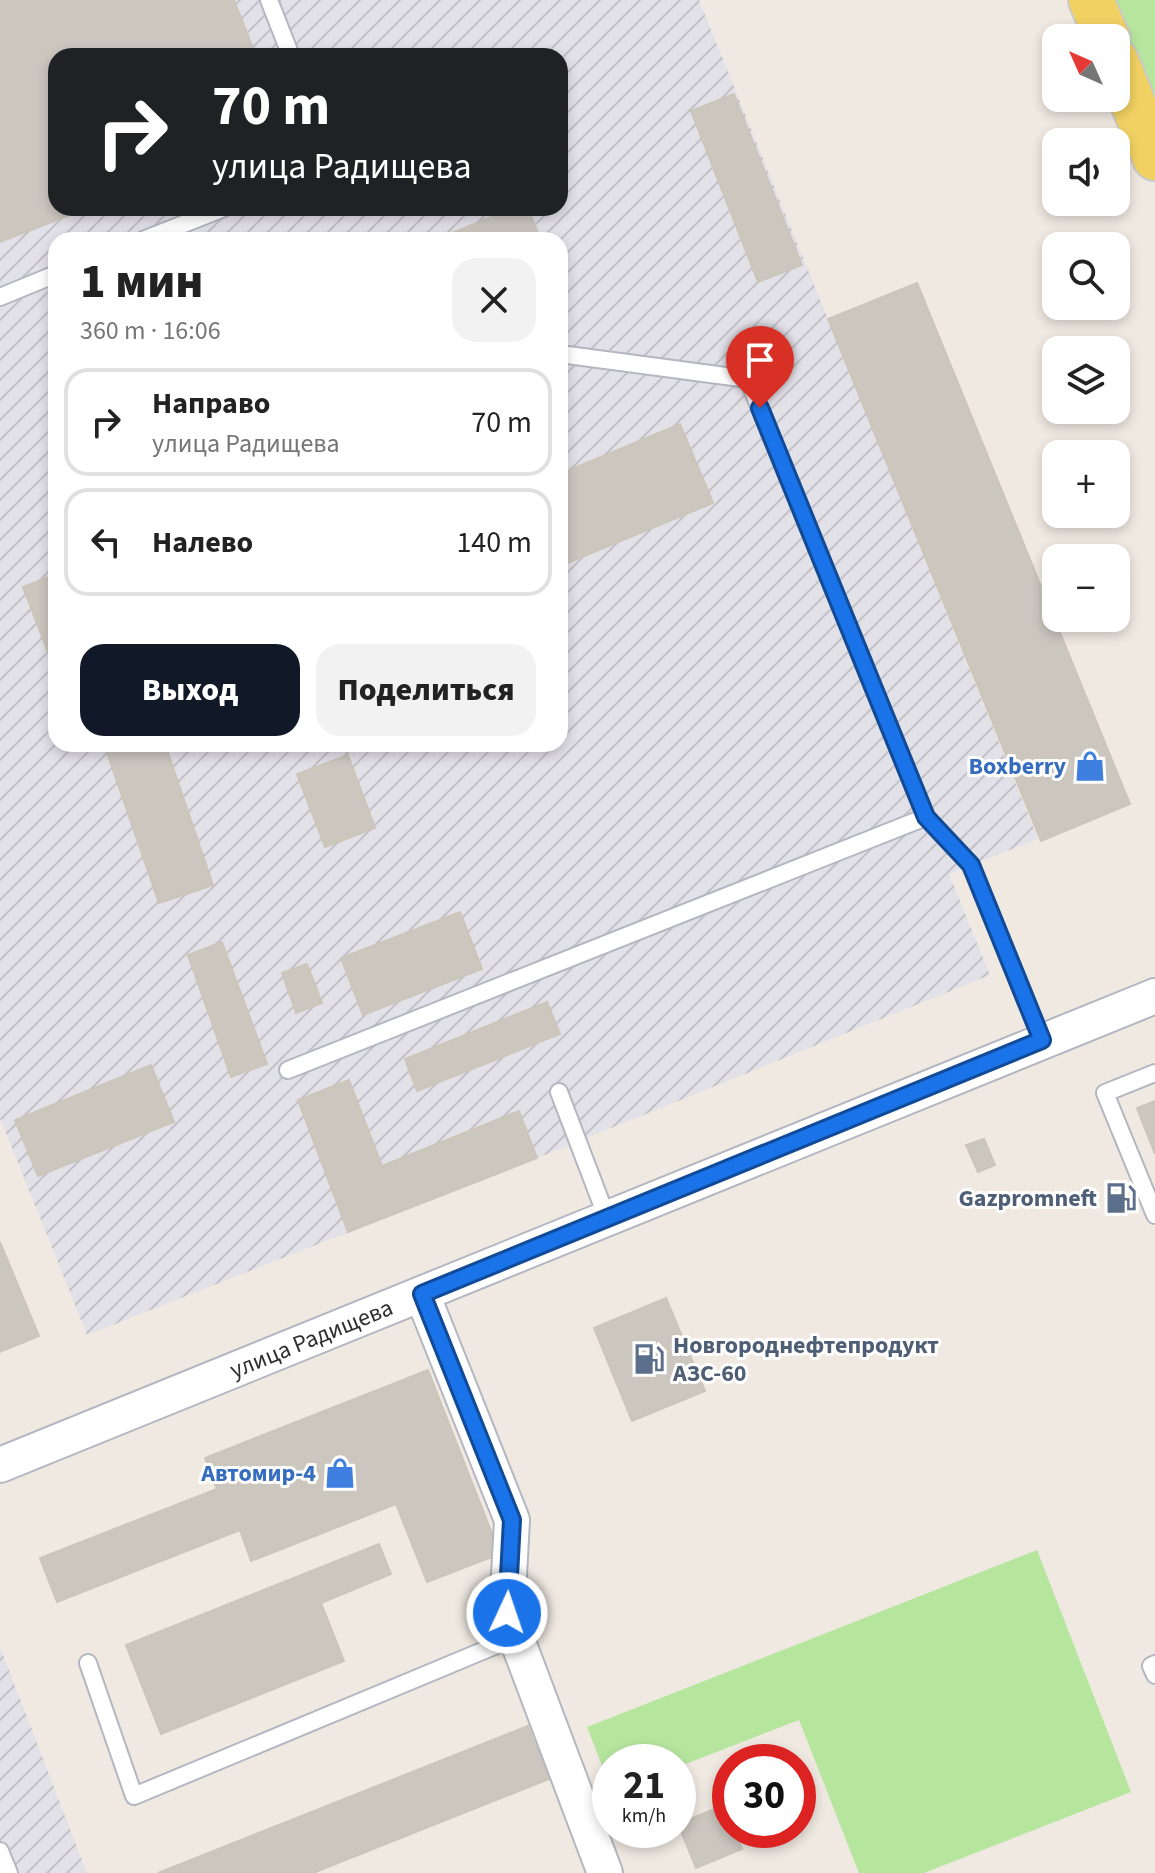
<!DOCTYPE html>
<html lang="ru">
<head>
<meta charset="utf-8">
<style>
  body { margin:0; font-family:"Source Sans 3",sans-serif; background:#f2f2f2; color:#222; height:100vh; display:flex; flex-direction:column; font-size:30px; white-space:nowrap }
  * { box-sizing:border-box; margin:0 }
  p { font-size:26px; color:#767676 }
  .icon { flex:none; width:44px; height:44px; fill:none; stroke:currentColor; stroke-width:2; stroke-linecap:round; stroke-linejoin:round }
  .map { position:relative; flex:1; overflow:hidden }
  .drawer { position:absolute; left:48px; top:232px; width:520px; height:520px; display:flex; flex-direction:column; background:#fff; border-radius:24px; box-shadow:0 4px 12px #0003 }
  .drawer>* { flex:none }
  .hud { position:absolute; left:48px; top:48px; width:520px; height:168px; border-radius:24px; box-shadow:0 4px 12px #0003; background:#202124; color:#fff; overflow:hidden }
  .needle { width:52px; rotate:315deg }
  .buttons { position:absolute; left:1042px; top:24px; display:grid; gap:16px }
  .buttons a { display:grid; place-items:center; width:88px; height:88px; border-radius:16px; background:#fff; box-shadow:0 4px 12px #0003; font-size:40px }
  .speed { position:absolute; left:592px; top:1744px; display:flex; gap:16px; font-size:40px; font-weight:700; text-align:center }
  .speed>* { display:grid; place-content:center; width:104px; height:104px; border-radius:50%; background:#fff; box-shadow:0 4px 12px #0003; line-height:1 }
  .speed small { font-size:20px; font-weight:400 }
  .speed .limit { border:12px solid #d22; background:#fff; color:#111 }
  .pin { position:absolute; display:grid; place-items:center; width:68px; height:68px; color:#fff; margin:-82px -34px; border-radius:50% 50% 50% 0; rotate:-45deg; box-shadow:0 0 8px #0007 }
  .pin .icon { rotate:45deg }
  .me { position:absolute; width:88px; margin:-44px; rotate:3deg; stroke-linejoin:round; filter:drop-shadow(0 0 6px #0008) }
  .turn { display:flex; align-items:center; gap:28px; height:168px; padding:0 32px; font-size:36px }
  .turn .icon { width:104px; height:104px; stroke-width:2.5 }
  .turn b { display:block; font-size:56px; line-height:68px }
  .round { display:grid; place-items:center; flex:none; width:84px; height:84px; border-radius:24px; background:#f2f2f2 }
  .overview { display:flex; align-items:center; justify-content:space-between; height:136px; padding:0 32px }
  h1 { font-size:48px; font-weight:800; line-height:60px }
  .button { display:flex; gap:16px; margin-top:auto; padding:16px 32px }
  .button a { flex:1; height:92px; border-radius:24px; background:#111827; color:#fff; font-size:32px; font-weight:800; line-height:92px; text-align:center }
  .button a+a { background:#f2f2f2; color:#222 }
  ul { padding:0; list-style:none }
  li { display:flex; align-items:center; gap:24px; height:108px; margin:0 16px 12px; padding:0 16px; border:4px solid #e0e0e0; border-radius:24px }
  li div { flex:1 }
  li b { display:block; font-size:30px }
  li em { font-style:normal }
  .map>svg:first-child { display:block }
</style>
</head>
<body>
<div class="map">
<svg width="1155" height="1873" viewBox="0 0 1155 1873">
  <defs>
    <pattern id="industrial-furrows" width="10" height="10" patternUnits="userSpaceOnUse" patternTransform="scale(2)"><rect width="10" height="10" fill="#e3e1e8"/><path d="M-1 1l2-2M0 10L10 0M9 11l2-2" fill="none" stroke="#c3c1c7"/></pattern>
  </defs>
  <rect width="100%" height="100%" fill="#efe9e1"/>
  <path fill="url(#industrial-furrows)" fill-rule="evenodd" d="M0 0H699L1038 839 949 874 990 975 537 1158 87 1335 0 1118ZM56 56H560V208H56ZM56 240H560V744H56Z
    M0 1647 87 1873H0Z"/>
  <path fill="#b6e59e" d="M1113 0H1155V106Z
    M1037 1550 1131 1792 924 1873H859L799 1720 678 1767V1762H610V1786L587 1727Z"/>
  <path fill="#cbc7bf" stroke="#cbc5ba" stroke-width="2" d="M0 0H234L256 56H56V208H88L0 242Z
    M734 94 802 265 758 282 691 111Z
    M513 208H528L541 240H435Z
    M917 283 1130 804 1041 841 828 319Z
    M680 424 713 503 560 566V474Z
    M56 574V650L48 652 23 587Z
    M104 744H165L213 885 159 903Z
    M348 755 375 828 325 847 297 774Z
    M460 912 482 969 363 1015 341 958Z
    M222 942 267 1064 231 1077 188 955Z
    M307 964 322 1003 296 1013 282 973Z
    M547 1002 560 1034 417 1091 405 1059Z
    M151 1065 174 1122 38 1176 15 1120Z
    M349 1080 382 1166 519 1111 537 1158 348 1232 298 1100Z
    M1155 1101V1154L1137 1108Z
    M984 1139 995 1165 978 1172 966 1145Z
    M0 1242 39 1336 0 1352Z
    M666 1298 705 1391 632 1421 594 1328Z
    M428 1370 500 1554 427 1582 396 1504 251 1561 240 1530 57 1602 40 1558 217 1489 205 1458Z
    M379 1544 391 1574 321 1603 344 1661 161 1734 126 1645Z
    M528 1726 549 1779 313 1873H158Z
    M724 1805 730 1821V1830H734L742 1849 696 1868 678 1824Z"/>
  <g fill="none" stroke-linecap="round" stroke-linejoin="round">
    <defs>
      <path id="lane" d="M269 0 291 56
        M143 240 224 208
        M0 297 56 274
        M926 817 971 865 1042 1040
        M288 1070 926 817 748 379 560 354
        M1155 1073 1105 1093 1155 1215
        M559 1092 607 1218
        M88 1663 134 1796 516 1637
        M1155 1664 1151 1666 1155 1675
        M0 1851 9 1873"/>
      <g id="street">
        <path d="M422 1294 512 1520 507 1613 605 1873"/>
        <path id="s1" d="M0 1465 1155 996"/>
      </g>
      <path id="primary" d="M1091 0 1107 38
        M1116 61 1155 158"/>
    </defs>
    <use href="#lane" stroke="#b4b7c1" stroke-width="20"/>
    <use href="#street" stroke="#b4b7c1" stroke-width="38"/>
    <use href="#primary" stroke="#c9c9c9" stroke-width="48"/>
    <use href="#lane" stroke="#fff" stroke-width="16"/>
    <use href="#street" stroke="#fff" stroke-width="34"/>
    <use href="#primary" stroke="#f2d163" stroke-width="44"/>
  </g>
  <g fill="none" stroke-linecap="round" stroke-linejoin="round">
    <defs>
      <path id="route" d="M507 1613 512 1520 422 1294 1042 1040 971 865 926 817 760 408"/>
    </defs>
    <use href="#route" stroke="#114b97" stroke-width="20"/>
    <use href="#route" stroke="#1a73e8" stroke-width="14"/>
  </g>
  <defs>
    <symbol id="shop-bare" viewBox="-9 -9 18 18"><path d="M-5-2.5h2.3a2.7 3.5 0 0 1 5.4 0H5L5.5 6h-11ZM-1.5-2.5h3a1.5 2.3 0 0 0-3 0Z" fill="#3f7fe0" stroke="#fff" stroke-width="2.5" paint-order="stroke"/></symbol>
    <symbol id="fuel-bare" viewBox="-9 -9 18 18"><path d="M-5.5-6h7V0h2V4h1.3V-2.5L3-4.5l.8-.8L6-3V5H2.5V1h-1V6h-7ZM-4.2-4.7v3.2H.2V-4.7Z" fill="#5c6f8a" stroke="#fff" stroke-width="2.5" paint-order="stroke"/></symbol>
  </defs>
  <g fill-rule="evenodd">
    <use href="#shop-bare" x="1068" y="744" width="44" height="44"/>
    <use href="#fuel-bare" x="1099" y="1176" width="44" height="44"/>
    <use href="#fuel-bare" x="627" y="1337" width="44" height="44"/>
    <use href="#shop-bare" x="318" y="1451" width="44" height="44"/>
  </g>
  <g text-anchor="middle" stroke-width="6" stroke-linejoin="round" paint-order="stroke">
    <g font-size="24" font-weight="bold" fill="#366cbe" stroke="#fff" text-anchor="end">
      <text x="1066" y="774">Boxberry</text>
      <text x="316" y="1481">Автомир-4</text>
    </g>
    <g font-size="24" font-weight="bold" fill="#4e5e75" stroke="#fff" text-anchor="end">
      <text x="1097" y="1206">Gazpromneft</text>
      <text x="673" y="1353" text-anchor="start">Новгороднефтепродукт<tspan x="673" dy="28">АЗС-60</tspan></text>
    </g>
    <g font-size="24" fill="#2e2e2e" stroke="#fff">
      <text dy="8" stroke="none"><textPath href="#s1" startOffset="336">улица Радищева</textPath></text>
    </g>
  </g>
</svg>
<div class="buttons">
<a><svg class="needle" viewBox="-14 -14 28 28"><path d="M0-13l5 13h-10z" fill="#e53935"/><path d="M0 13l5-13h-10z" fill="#767676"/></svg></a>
<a><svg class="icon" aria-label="sound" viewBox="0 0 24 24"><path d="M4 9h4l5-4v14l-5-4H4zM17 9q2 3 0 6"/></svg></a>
<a><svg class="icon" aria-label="search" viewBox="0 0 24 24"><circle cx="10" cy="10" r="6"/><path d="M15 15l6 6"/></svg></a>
<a><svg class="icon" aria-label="layers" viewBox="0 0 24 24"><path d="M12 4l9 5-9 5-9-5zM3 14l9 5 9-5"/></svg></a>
<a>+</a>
<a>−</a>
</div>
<div class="speed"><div>21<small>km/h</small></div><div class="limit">30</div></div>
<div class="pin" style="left:760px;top:408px;background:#d93025"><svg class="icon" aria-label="arrive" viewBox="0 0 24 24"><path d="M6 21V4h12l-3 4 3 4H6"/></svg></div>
<svg class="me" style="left:507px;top:1613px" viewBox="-20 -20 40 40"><circle r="17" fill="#1a73e8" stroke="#fff" stroke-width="3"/><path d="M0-11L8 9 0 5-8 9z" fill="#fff"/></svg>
<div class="hud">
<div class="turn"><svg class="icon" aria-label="right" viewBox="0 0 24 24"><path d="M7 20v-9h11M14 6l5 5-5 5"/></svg><div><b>70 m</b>улица Радищева</div></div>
</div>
<section class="drawer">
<div class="overview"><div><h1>1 мин</h1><p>360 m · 16:06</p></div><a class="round"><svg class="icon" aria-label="close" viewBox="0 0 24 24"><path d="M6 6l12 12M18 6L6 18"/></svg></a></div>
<ul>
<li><svg class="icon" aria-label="right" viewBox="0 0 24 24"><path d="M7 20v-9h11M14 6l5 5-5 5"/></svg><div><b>Направо</b><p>улица Радищева</p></div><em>70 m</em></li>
<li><svg class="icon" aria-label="left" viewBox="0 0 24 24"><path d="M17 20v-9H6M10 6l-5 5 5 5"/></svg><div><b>Налево</b></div><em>140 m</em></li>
</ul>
<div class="button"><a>Выход</a><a>Поделиться</a></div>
</section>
</div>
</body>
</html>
